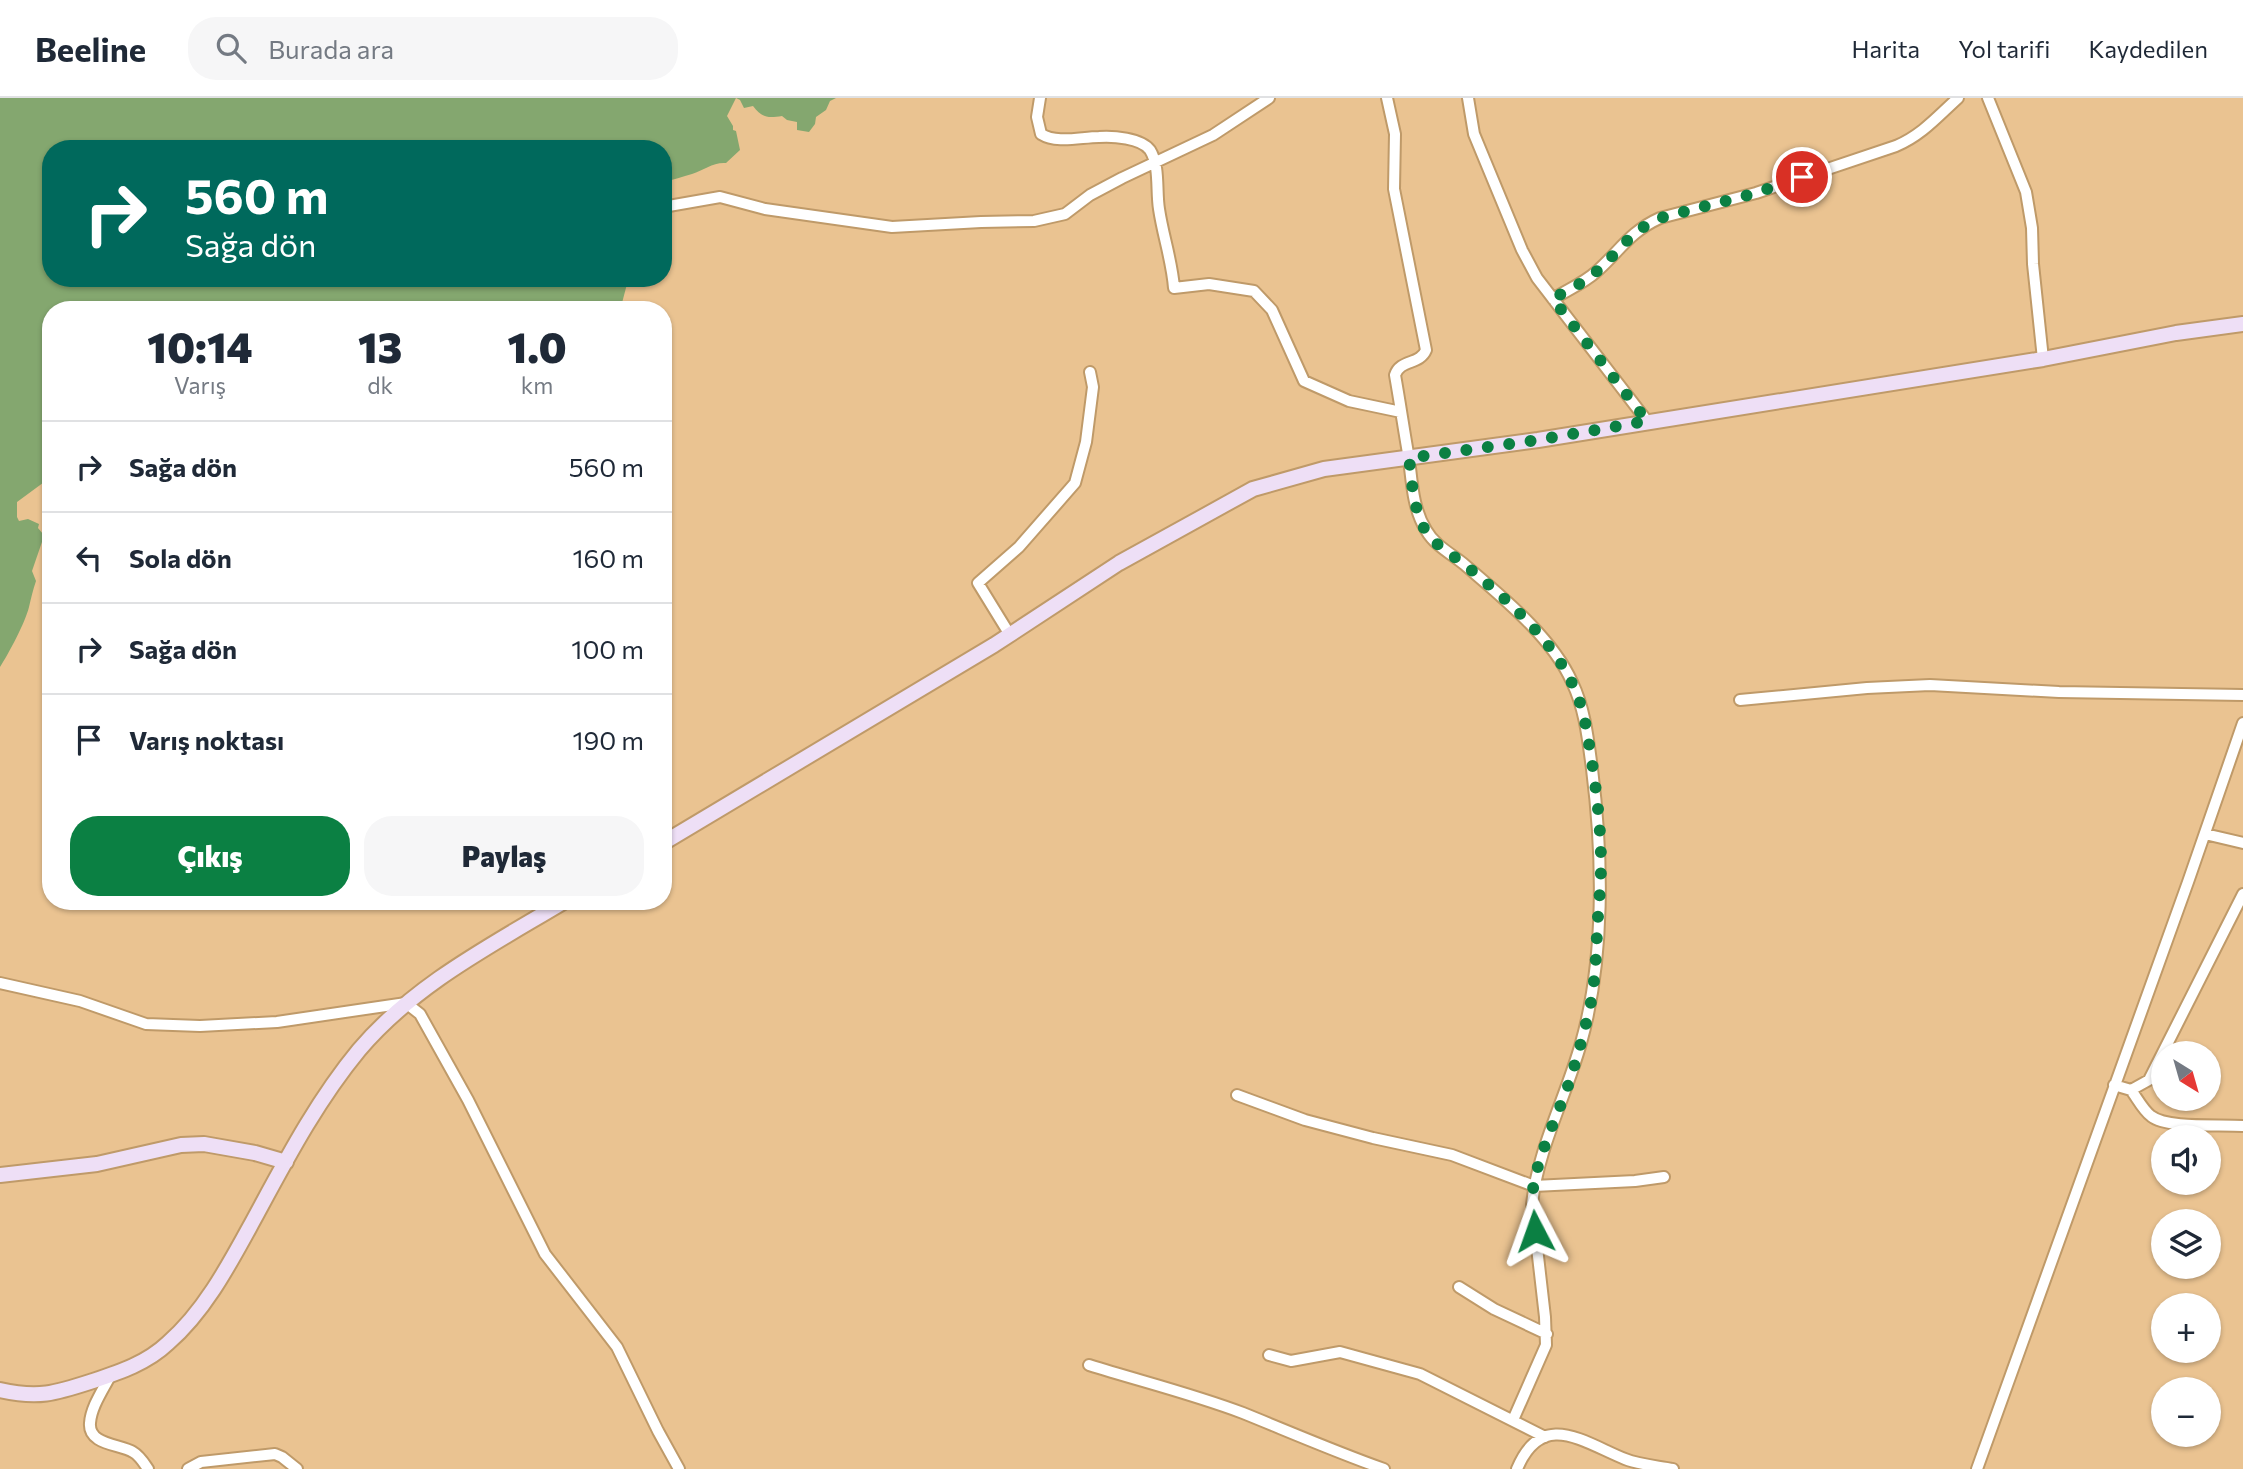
<!DOCTYPE html>
<html lang="tr">
<head>
<meta charset="utf-8">
<style>
  body { margin:0; font-family:Commissioner,sans-serif; background:#f6f6f7; color:#1f2937; height:100vh; display:flex; flex-direction:column; font-size:26px; white-space:nowrap }
  * { box-sizing:border-box; margin:0 }
  p { font-size:23px; color:#747a83 }
  .icon { flex:none; width:38px; height:38px; fill:none; stroke:currentColor; stroke-width:2; stroke-linecap:round; stroke-linejoin:round }
  .map { position:relative; flex:1; overflow:hidden }
  .side { position:absolute; left:42px; top:203px; width:630px; height:609px; display:flex; flex-direction:column; background:#fff; border-radius:28px; box-shadow:0 2px 5px #0004 }
  .side>* { flex:none }
  .hud { position:absolute; left:42px; top:42px; width:630px; height:147px; border-radius:28px; box-shadow:0 2px 5px #0004; background:#00695c; color:#fff; overflow:hidden }
  .needle { width:46px; rotate:143deg }
  .fabs { position:absolute; left:2151px; top:943px; display:grid; gap:14px }
  .fabs a { display:grid; place-items:center; width:70px; height:70px; border-radius:50%; background:#fff; box-shadow:0 2px 5px #0004; font-size:35px }
  .pin { position:absolute; display:grid; place-items:center; width:60px; height:60px; color:#fff; margin:-30px; border:4px solid #fff; border-radius:50%; box-shadow:0 2px 7px #0007 }
  .me { position:absolute; width:77px; margin:-38px; rotate:356deg; stroke-linejoin:round; filter:drop-shadow(0 0 5px #0008) }
  .turn { display:flex; align-items:center; gap:24px; height:147px; padding:0 28px; font-size:32px }
  .turn .icon { width:91px; height:91px; stroke-width:2.5 }
  .turn b { display:block; font-size:49px; line-height:60px }
  .eta { display:flex; justify-content:space-evenly; align-items:center; height:119px; text-align:center }
  .eta b { font-size:42px; font-weight:800; line-height:49px }
  .cta { display:flex; gap:14px; margin-top:auto; padding:14px 28px }
  .cta a { flex:1; height:80px; border-radius:28px; background:#0b8043; color:#fff; font-size:28px; font-weight:800; line-height:80px; text-align:center }
  .cta a+a { background:#f6f6f7; color:#1f2937 }
  ul { padding:0; list-style:none }
  li { display:flex; align-items:center; gap:21px; height:91px; padding:0 28px; border-top:2px solid #e0e1e3 }
  li div { flex:1 }
  li b { display:block; font-size:26px }
  li em { font-style:normal }
  header { display:flex; align-items:center; gap:42px; box-sizing:border-box; height:98px; padding:0 35px; background:#fff; border-bottom:2px solid #e0e1e3 }
  header strong { font-size:33px }
  nav { display:flex; gap:38px; margin-inline-start:auto; font-size:24px }
  .search { width:490px; height:63px; background:#f6f6f7; display:flex; align-items:center; gap:18px; box-sizing:border-box; padding:0 24px; border-radius:28px; color:#747a83; font-size:26px }
  .map>svg:first-child { display:block }
</style>
</head>
<body>
<header>
<strong>Beeline</strong>
<div class="search"><svg class="icon" aria-label="search" viewBox="0 0 24 24"><circle cx="10" cy="10" r="6"/><path d="M15 15l6 6"/></svg>Burada ara</div>
<nav><a>Harita</a><a>Yol tarifi</a><a>Kaydedilen</a></nav>
</header>
<div class="map">
<svg width="2243" height="1371" viewBox="0 0 2243 1371">
  <rect width="100%" height="100%" fill="#eac391"/>
  <path fill="#84a76f" d="M0 0H736L727 18 733 28V32L736 33 740 52 726 65C713 64 704 72 692 76 683 79 673 81 663 85V51H51V180H633L627 186 622 205 611 212H51V379L17 404V419L19 423 28 421 39 426 38 430 43 436V441L32 473 36 483C33 492 31 500 29 509 25 525 9 555 0 569Z
    M736 0H836L830 3 826 12 816 19 815 26 809 34 797 32V24L787 22 782 18C768 20 762 20 753 8L744 10 740 2Z"/>
  <g fill="none" stroke-linecap="round" stroke-linejoin="round">
    <defs>
      <path id="street" d="M1040 0 1037 19 1041 36C1057 46 1081 39 1099 39 1113 38 1141 40 1150 52 1160 68 1156 93 1159 111 1163 138 1172 163 1174 190L1209 186 1254 193 1272 212 1304 283 1349 303 1401 314
        M1387 0 1395 36 1394 91 1426 252C1420 267 1400 261 1395 277 1400 305 1404 333 1409 361 1412 385 1413 411 1426 432 1435 448 1452 456 1465 467 1502 499 1552 539 1572 584 1585 611 1588 641 1592 671 1603 758 1605 860 1581 945 1566 999 1538 1050 1532 1106L1545 1219 1546 1247 1513 1322
        M1468 0 1474 36 1522 152 1537 180 1647 323
        M1988 0 2026 94 2032 130 2033 166 2043 261
        M663 109 720 99 765 111 892 129 981 124 1034 123 1065 116 1090 97 1122 80 1213 37 1269 0
        M1553 201C1567 192 1584 185 1596 174 1620 153 1629 134 1660 120L1756 95 1896 48C1922 37 1938 18 1958 0
        M1010 537 978 485 1019 449 1075 385 1086 344 1093 289 1090 274
        M1740 602 1867 590 1930 587 2059 594 2243 597
        M2205 736 2243 745
        M0 885 80 903 146 926 200 928 277 924 406 905 420 916 468 1002 545 1156 617 1249 658 1333 679 1371
        M2114 987 2131 992 2149 982 2243 796
        M2131 992C2137 1000 2143 1012 2151 1018 2167 1031 2222 1026 2243 1028
        M1237 997 1305 1022 1373 1040 1452 1057 1534 1088 1635 1083 1664 1079
        M1459 1189 1494 1211 1547 1236
        M1269 1257 1291 1263 1340 1254 1420 1276 1545 1339
        M1089 1267C1140 1283 1193 1296 1243 1315 1290 1334 1336 1354 1384 1371
        M110 1278C103 1292 91 1309 90 1325 88 1347 120 1346 133 1354 140 1358 144 1365 148 1371
        M188 1371 201 1364 275 1356 282 1359 297 1371
        M1517 1371C1542 1311 1583 1344 1625 1361 1640 1367 1658 1368 1673 1371
        M1977 1371 2188 784 2243 625"/>
      <path id="secondary" d="M663 745 994 547 1119 465 1253 391 1324 371 1538 342 2043 261 2176 235 2243 226
        M0 1077 97 1066 181 1047 204 1046 255 1055 286 1064
        M0 1292C39 1301 56 1295 93 1283 120 1274 147 1265 168 1245 205 1213 230 1165 253 1123 285 1064 316 1004 359 952 415 886 492 847 565 803"/>
    </defs>
    <use href="#street" stroke="#bf9a69" stroke-width="14"/>
    <use href="#secondary" stroke="#bf9a69" stroke-width="18"/>
    <use href="#street" stroke="#fff" stroke-width="10"/>
    <use href="#secondary" stroke="#eedff6" stroke-width="14"/>
  </g>
  <g fill="none" stroke-linecap="round" stroke-linejoin="round">
    <path stroke="#0b8043" stroke-width="12" stroke-dasharray="0 21.6" d="M1535 1133C1534 1125 1532 1115 1532 1107 1531 1070 1557 1020 1569 985 1577 960 1584 935 1590 909 1595 885 1596 860 1597 835 1598 812 1601 789 1601 766 1601 721 1594 673 1586 629 1575 561 1519 512 1469 470 1455 458 1435 448 1425 432 1413 410 1412 384 1409 360L1538 342 1647 323 1553 201C1567 192 1584 185 1596 174 1620 153 1629 134 1660 120L1756 95 1802 79"/>
  </g>
</svg>
<div class="fabs">
<a><svg class="needle" viewBox="-14 -14 28 28"><path d="M0-13l5 13h-10z" fill="#e53935"/><path d="M0 13l5-13h-10z" fill="#747a83"/></svg></a>
<a><svg class="icon" aria-label="sound" viewBox="0 0 24 24"><path d="M4 9h4l5-4v14l-5-4H4zM17 9q2 3 0 6"/></svg></a>
<a><svg class="icon" aria-label="layers" viewBox="0 0 24 24"><path d="M12 4l9 5-9 5-9-5zM3 14l9 5 9-5"/></svg></a>
<a>+</a>
<a>−</a>
</div>
<div class="pin" style="left:1802px;top:79px;background:#d93025"><svg class="icon" aria-label="arrive" viewBox="0 0 24 24"><path d="M6 21V4h12l-3 4 3 4H6"/></svg></div>
<svg class="me" style="left:1535px;top:1133px" viewBox="-20 -20 40 40"><path d="M0-17L14 15 0 8-14 15z" fill="#0b8043" stroke="#fff" stroke-width="4"/></svg>
<div class="hud">
<div class="turn"><svg class="icon" aria-label="right" viewBox="0 0 24 24"><path d="M7 20v-9h11M14 6l5 5-5 5"/></svg><div><b>560 m</b>Sağa dön</div></div>
</div>
<section class="side">
<div class="eta">
<div><b>10:14</b><p>Varış</p></div>
<div><b>13</b><p>dk</p></div>
<div><b>1.0</b><p>km</p></div>
</div>
<ul>
<li><svg class="icon" aria-label="right" viewBox="0 0 24 24"><path d="M7 20v-9h11M14 6l5 5-5 5"/></svg><div><b>Sağa dön</b></div><em>560 m</em></li>
<li><svg class="icon" aria-label="left" viewBox="0 0 24 24"><path d="M17 20v-9H6M10 6l-5 5 5 5"/></svg><div><b>Sola dön</b></div><em>160 m</em></li>
<li><svg class="icon" aria-label="right" viewBox="0 0 24 24"><path d="M7 20v-9h11M14 6l5 5-5 5"/></svg><div><b>Sağa dön</b></div><em>100 m</em></li>
<li><svg class="icon" aria-label="arrive" viewBox="0 0 24 24"><path d="M6 21V4h12l-3 4 3 4H6"/></svg><div><b>Varış noktası</b></div><em>190 m</em></li>
</ul>
<div class="cta"><a>Çıkış</a><a>Paylaş</a></div>
</section>
</div>
</body>
</html>
